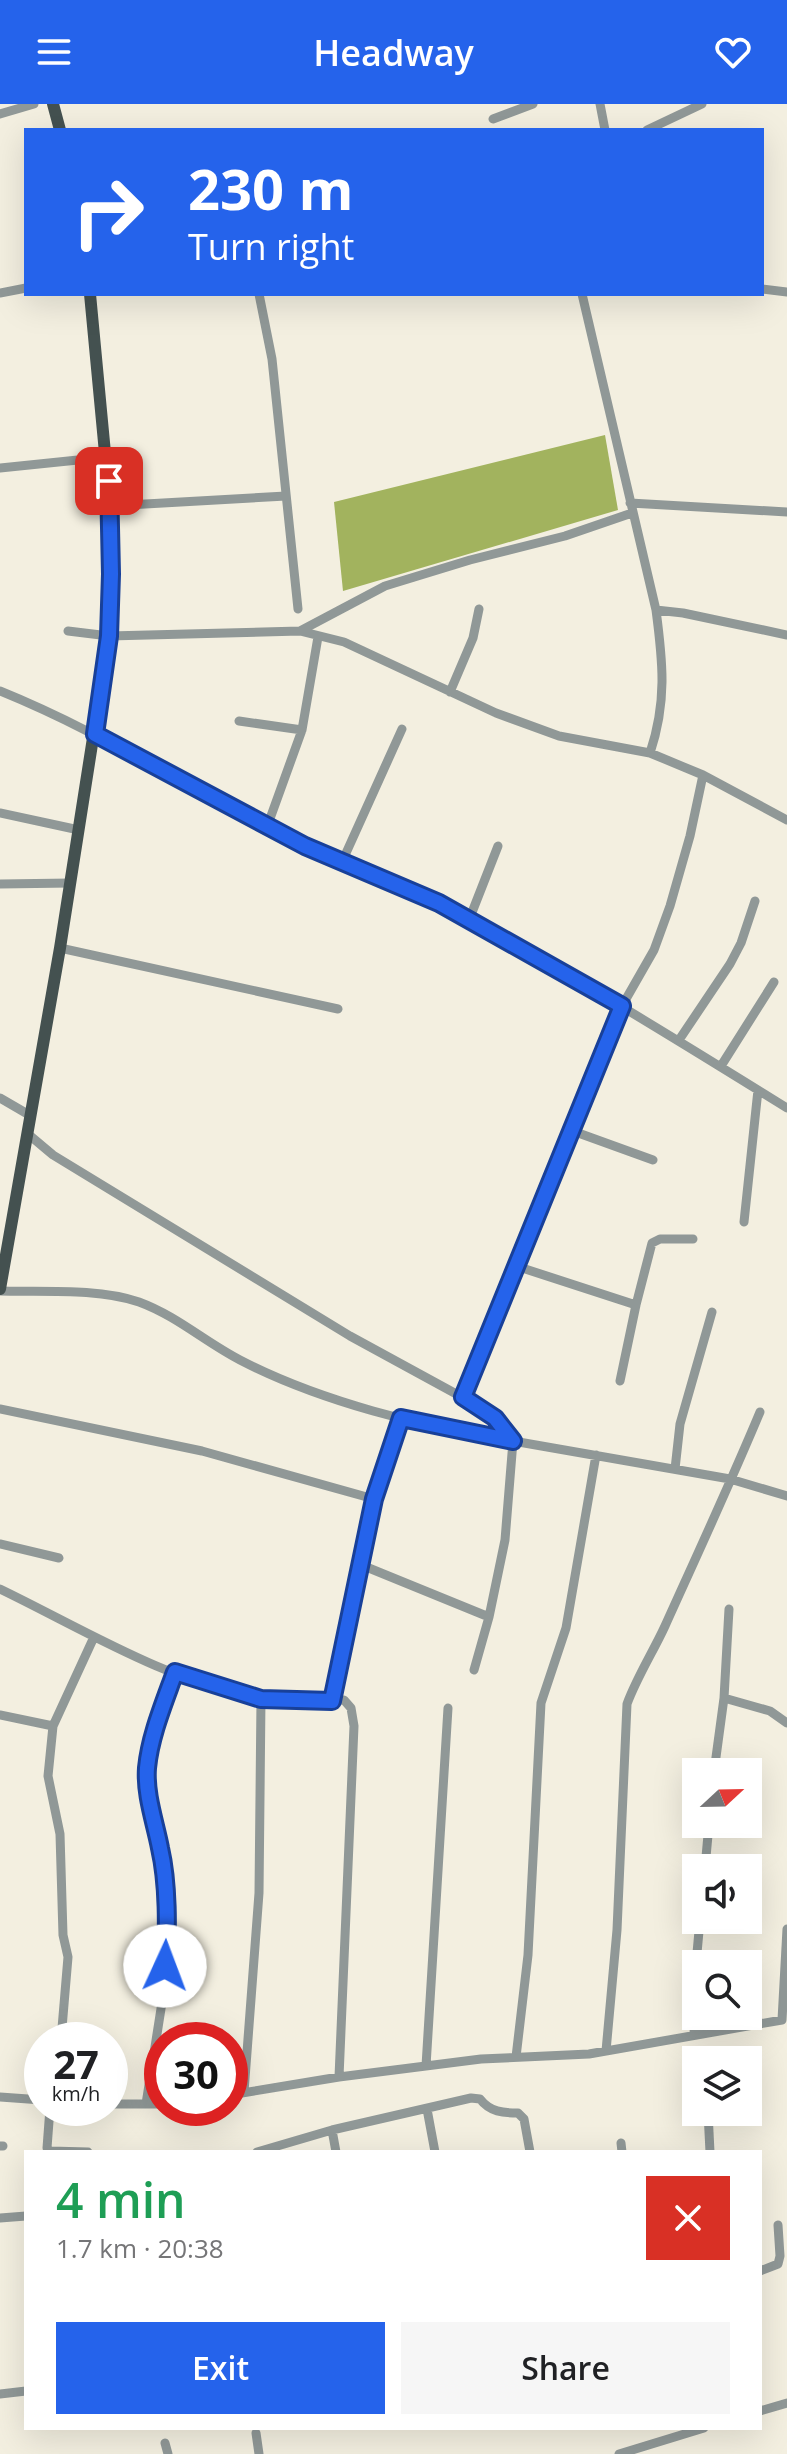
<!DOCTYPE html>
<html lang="en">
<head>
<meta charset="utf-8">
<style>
  body { margin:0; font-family:"Open Sans",sans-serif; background:#f6f6f6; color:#202124; height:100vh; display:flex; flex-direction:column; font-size:30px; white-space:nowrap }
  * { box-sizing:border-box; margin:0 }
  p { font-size:26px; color:#757577 }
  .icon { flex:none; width:44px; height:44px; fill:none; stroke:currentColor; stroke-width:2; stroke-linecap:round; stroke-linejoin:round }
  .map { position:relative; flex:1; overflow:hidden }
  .sheet { position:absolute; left:24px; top:2046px; width:738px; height:280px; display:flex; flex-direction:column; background:#fff; border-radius:0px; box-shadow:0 8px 32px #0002 }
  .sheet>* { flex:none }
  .hud { position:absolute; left:24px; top:24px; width:740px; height:168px; border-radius:0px; box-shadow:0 8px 32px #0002; background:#2563eb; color:#fff; overflow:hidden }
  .needle { width:52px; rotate:68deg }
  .fabs { position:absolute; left:682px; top:1654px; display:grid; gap:16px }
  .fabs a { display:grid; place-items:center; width:80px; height:80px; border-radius:0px; background:#fff; box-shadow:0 8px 32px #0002; font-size:40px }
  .speed { position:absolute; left:24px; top:1918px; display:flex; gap:16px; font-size:40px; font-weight:700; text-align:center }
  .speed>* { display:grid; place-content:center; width:104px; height:104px; border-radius:50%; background:#fff; box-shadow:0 8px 32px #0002; line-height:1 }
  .speed small { font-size:20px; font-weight:400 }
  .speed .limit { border:12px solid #d22; background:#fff; color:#111 }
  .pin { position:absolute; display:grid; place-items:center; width:68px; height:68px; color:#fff; margin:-34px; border-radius:16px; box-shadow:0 4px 12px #0006 }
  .me { position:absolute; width:88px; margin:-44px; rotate:2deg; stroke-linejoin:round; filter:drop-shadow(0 0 6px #0008) }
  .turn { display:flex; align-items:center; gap:28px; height:168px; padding:0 32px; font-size:36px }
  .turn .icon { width:104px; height:104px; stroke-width:2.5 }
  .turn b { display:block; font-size:56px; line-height:68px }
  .round { display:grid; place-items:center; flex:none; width:84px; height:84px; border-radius:0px; background:#f6f6f6 }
  .head { display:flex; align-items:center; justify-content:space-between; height:136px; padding:0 32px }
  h1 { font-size:48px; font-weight:600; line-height:60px; color:#1e9e55 }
  .action { display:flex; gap:16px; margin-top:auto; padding:16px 32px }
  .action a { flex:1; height:92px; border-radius:0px; background:#2563eb; color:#fff; font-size:32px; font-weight:600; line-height:92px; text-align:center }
  .action a+a { background:#f6f6f6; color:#202124 }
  header { display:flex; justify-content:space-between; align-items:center; height:104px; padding:0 32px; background:#2563eb; color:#fff; font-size:36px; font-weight:600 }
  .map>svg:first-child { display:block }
</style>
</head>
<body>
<header><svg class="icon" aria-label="menu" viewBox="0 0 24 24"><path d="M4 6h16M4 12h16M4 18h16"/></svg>Headway<svg class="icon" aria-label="heart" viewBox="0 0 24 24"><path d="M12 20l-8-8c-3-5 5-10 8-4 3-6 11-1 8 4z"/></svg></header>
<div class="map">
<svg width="787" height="2350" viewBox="0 0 787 2350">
  <rect width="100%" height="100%" fill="#f3efe0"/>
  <path fill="#a2b35e" d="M605 331 618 406 343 487 334 398Z"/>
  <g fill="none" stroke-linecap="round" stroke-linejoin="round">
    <path stroke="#909897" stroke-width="9" d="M600 0 605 26
      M0 10 34 0
      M493 15 533 0
      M647 26 702 0
      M762 185 787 188
      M0 189 26 184
      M259 190 272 255 298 505
      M582 190 656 506C663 559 667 598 650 649
      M0 364 107 353
      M630 399 787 408
      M110 402 286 392
      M656 506 683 509 787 531
      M68 527 109 532 300 527 344 538 496 609 559 632 650 649 703 671 787 716
      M300 527 385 482 470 456 565 432 632 409
      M0 587C94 625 180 679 270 724 326 752 387 772 442 801 560 863 674 934 787 1004
      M450 588 473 534 479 505
      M239 617 302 626
      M0 709 79 726
      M267 723 302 626 318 533
      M342 758 402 625
      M0 780 71 779
      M469 816 498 742
      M60 844 338 905
      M679 936 730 860 741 839 755 797
      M721 962 774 878
      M0 994 31 1012
      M570 1026 653 1056
      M28 1030 53 1051 350 1232 482 1304 495 1314 513 1337 730 1375 787 1392
      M744 1118 758 986
      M516 1162 636 1201 652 1139 660 1135H693
      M0 1187C43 1188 99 1184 139 1198 177 1212 205 1238 240 1256 319 1297 425 1324 513 1337L505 1436 489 1513 474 1566
      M620 1277 636 1201
      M463 1293 586 986 622 902 654 846 670 802 690 732 703 671
      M0 1305 202 1347 374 1395
      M675 1365 680 1320 712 1208
      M0 1440 59 1454
      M359 1460 489 1513
      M0 1485C83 1525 166 1577 258 1594 284 1599 317 1598 344 1596L351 1604 354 1622 339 1973
      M724 1594 770 1607 787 1619
      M332 1597 374 1395 401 1314
      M0 1611 53 1622
      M714 1668 724 1594 729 1505
      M705 1764 709 1720
      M696 1860 700 1816
      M694 1931 696 1864
      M61 1936 68 1853 63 1831 60 1730 48 1672 53 1622 94 1533
      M606 1947 617 1826 627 1600C637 1573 653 1548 665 1522 697 1451 730 1380 760 1308
      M516 1953 528 1851 541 1599 566 1524 596 1351
      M426 1962 448 1604
      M244 1988 259 1789 261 1595
      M230 1991 339 1973 481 1955 589 1950 782 1916 787 1825
      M0 1993 42 1996
      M110 2000H162
      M146 2000 163 1892 167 1832 161 1747 151 1711 147 1666 151 1639 175 1568
      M50 2004 47 2044 50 2047 88 2048
      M427 2005 435 2048
      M708 2008 710 2048
      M332 2026 336 2048
      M621 2039 622 2048
      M0 2042H3
      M257 2048 332 2026 471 1994 480 1995C490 2008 503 2009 518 2009L524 2015 530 2048
      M0 2114 26 2112
      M760 2167 778 2160 780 2152 778 2121
      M0 2290 26 2287
      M760 2307 787 2299
      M256 2329 259 2350
      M165 2339 168 2350
      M619 2350 704 2324"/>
    <path stroke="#445150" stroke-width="12" d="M53 0 60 26
      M0 1185 60 844 109 532 110 402 90 190"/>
  </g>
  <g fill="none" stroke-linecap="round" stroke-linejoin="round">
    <defs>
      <path id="route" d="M109 377 111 470 109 532 95 630 305 742 439 799 622 902 463 1293 495 1314 513 1337 401 1314 374 1395 332 1597 261 1595 175 1568C164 1599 150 1632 147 1664 145 1691 155 1718 160 1744 168 1779 168 1826 165 1862"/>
    </defs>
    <use href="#route" stroke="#184099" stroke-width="20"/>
    <use href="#route" stroke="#2563eb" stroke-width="14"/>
  </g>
</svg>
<div class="fabs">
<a><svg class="needle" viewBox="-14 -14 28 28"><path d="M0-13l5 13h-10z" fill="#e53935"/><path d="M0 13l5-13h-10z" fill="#757577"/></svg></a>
<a><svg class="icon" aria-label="sound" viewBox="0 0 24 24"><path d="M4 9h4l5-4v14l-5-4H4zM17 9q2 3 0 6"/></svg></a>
<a><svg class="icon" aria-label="search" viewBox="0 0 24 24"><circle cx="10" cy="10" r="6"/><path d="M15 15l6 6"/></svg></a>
<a><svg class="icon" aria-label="layers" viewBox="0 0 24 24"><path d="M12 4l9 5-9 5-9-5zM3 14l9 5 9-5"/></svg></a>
</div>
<div class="speed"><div>27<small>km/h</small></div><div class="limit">30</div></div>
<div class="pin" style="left:109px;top:377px;background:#d93025"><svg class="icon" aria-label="arrive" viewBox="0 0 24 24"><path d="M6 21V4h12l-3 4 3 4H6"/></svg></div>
<svg class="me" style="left:165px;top:1862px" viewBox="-20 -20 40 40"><circle r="19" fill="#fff"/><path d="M0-13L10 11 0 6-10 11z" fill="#2563eb"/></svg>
<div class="hud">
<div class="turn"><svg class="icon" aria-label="right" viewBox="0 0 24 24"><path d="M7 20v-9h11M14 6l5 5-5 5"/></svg><div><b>230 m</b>Turn right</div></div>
</div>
<section class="sheet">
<div class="head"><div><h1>4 min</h1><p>1.7 km · 20:38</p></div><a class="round" style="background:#d93025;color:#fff"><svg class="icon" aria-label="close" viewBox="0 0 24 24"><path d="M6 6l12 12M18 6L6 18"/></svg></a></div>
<div class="action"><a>Exit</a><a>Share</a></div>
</section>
</div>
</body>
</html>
